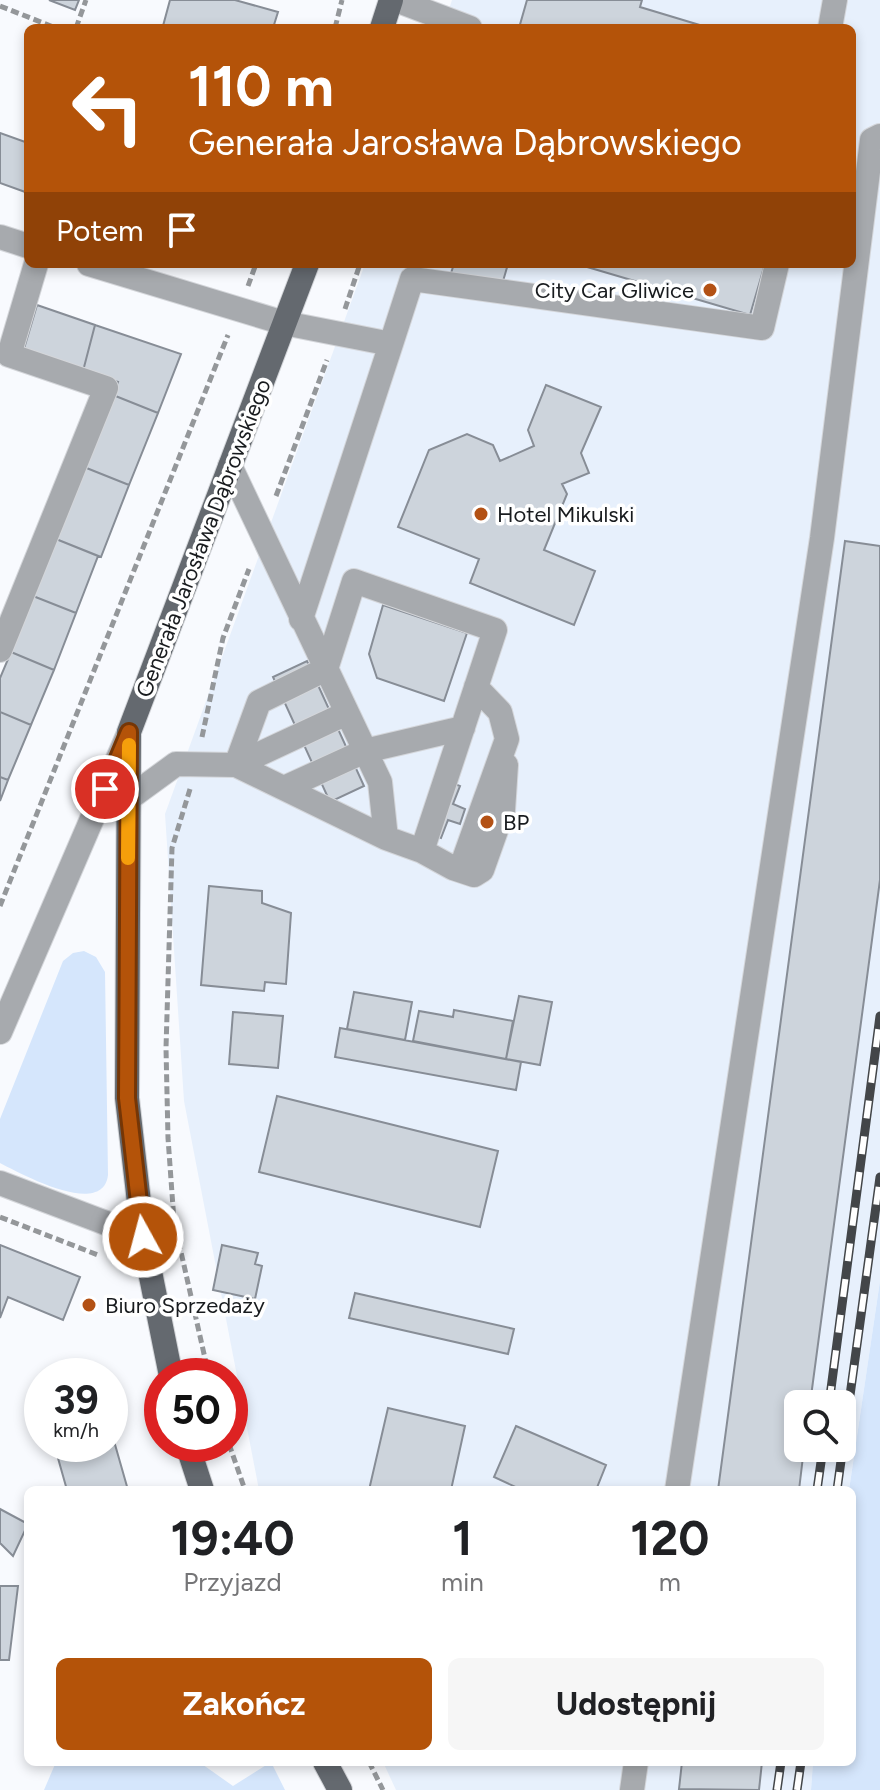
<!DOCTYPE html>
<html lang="pl">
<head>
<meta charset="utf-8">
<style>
  body { margin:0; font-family:Figtree,sans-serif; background:#f6f6f6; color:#202124; height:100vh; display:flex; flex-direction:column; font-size:30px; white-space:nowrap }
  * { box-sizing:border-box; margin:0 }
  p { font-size:26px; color:#757577 }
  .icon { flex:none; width:44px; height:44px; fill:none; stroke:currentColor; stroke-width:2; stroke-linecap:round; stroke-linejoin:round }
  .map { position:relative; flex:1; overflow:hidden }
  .sheet { position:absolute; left:24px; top:1486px; width:832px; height:280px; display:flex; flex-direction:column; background:#fff; border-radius:12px; box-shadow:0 4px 12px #0003 }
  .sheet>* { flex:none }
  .hud { position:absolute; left:24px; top:24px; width:832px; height:244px; border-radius:12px; box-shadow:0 4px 12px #0003; background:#b45309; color:#fff; overflow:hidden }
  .controls { position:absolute; left:784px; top:1390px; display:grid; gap:16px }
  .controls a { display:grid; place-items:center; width:72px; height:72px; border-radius:12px; background:#fff; box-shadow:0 4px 12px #0003; font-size:40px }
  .speed { position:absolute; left:24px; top:1358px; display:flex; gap:16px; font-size:40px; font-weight:700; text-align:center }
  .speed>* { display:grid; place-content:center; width:104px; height:104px; border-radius:50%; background:#fff; box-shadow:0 4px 12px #0003; line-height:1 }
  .speed small { font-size:20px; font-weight:400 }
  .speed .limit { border:12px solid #d22; background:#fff; color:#111 }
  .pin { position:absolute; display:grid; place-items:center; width:68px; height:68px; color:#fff; margin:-34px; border:4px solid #fff; border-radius:50%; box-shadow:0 2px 8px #0007 }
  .me { position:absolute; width:88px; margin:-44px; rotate:353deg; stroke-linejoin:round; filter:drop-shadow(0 0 6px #0008) }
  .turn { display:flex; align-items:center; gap:28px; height:168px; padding:0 32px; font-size:36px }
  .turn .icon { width:104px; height:104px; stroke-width:2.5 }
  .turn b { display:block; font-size:56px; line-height:68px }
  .then { display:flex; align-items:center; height:76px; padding:0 32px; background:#0003; gap:16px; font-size:30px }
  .eta { display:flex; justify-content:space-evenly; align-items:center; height:136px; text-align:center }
  .eta b { font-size:48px; font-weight:700; line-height:56px }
  .action { display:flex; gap:16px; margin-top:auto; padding:16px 32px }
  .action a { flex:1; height:92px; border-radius:12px; background:#b45309; color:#fff; font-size:32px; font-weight:700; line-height:92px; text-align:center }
  .action a+a { background:#f6f6f6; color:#202124 }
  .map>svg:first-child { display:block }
</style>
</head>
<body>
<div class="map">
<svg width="880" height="1790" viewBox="0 0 880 1790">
  <rect width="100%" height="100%" fill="#f8fafe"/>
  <path fill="#e7f0fc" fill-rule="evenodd" d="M452 0H880V1281L849 1490H259L184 1101 165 814 365 264H852V28H443ZM798 1404H842V1448H798Z
    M383 1762H813L811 1790H396Z"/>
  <path fill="#d5e6fc" d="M84 951 96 957 105 972 108 1175C103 1218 23 1175 0 1163V1119L63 961 73 953Z
    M880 1281V1790H811L813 1762H852L849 1490Z
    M56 1762H199L233 1786 271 1762 285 1790H44Z"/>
  <path fill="#cdd4dc" stroke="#878d96" stroke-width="2" d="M49 0H79L75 10Z
    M170 0H235L278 12 273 28H168L163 26Z
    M527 0H642L640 7 703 26 519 28Z
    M0 133 28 143V193L0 183Z
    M454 264H508L501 288 451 273Z
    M577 264H765L750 315Z
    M631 282 650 288 646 298 628 293Z
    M37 305 95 325 83 371 23 352Z
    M95 325 181 354 158 413 113 395 118 382 83 371Z
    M546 385 601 407 581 453 589 473 562 484 567 494 544 550 595 571 574 625 470 583 479 559 398 527 429 450 467 434 493 445 500 461 534 446 528 430Z
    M113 395 158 413 129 485 84 467Z
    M84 467 129 485 101 557 56 539Z
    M56 539 98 556 76 613 33 596Z
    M845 541 880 546V880L810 1404H798V1448H804L799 1490H718Z
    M33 596 76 613 54 670 11 652Z
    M383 605 467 633 444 701 377 678 369 654Z
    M11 652 54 670 31 725 0 712V678Z
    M307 661 364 786 330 802 273 677Z
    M0 712 31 725 8 780 0 777Z
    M0 777 8 780 0 801Z
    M437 777 460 786 453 804 465 809 460 824 448 820 441 838 418 829Z
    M209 886 262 891V903L291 913 286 984 265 982 264 991 201 985Z
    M354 992 412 1002 405 1040 347 1029Z
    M519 996 552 1002 540 1065 506 1059Z
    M454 1010 513 1021 506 1059 413 1041 419 1011 453 1017Z
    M233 1012 283 1016 278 1068 229 1064Z
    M340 1028 521 1062 516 1090 335 1057Z
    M277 1096 498 1151 480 1227 259 1172Z
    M0 1245 80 1277 63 1320 8 1297 0 1318Z
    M222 1245 258 1253 255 1264 262 1266 255 1299 213 1290Z
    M355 1293 514 1329 508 1354 349 1318Z
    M388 1408 465 1426 451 1490H369Z
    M516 1426 606 1465 596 1490H522L494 1477Z
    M110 1427 128 1490H67L54 1444H110Z
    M0 1509 28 1524 13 1556 0 1543Z
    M0 1586H18L9 1660H0Z
    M682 1762H762L759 1790 679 1789Z"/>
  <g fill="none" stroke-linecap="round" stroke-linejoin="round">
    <defs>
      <path id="minor" d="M396 0 470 28
        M830 28 835 0
        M0 237 28 246
        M89 264 284 323 391 344 301 619
        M391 344 412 279 762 328 777 264
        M230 466 380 782 386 838
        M0 650 106 388 9 355 36 264
        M236 765 347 713
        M284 788 365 751 463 728
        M128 799 176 764 236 765 386 838 422 851 495 630 354 581 326 669 259 702 236 765
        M422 851 453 868 463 862 507 739 500 712 476 687
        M453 868 474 875 482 870 503 811 506 765
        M0 1032 129 733
        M0 1183 143 1237
        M677 1490 822 538 872 140 880 136
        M632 1790 636 1762"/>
      <path id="major" d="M382 28 391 0
        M171 1376 143 1237 127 1098 129 732 307 264
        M187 1444 202 1490
        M325 1762 340 1790"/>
    </defs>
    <use href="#minor" stroke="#d4d6da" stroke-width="26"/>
    <use href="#major" stroke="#d4d6da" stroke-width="26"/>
    <path stroke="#94979a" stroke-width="5" stroke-dasharray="8 4" stroke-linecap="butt" d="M0 6 56 28
      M76 28 86 0
      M335 28 342 0
      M248 286 256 264
      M345 309 360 264
      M276 496 327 360
      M202 737 223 638 249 569
      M190 789 172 848 166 1048 168 1138 174 1221 209 1376
      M0 906 228 335
      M0 1217 98 1255
      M229 1444 245 1490
      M369 1762 383 1790"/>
    <use href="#minor" stroke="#a7aaae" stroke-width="24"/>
    <use href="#major" stroke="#64696f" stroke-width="24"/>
    <defs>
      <path id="rail" d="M829 1404 880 1016
        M817 1490 823 1448
        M837 1490 880 1177
        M777 1790 781 1762
        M797 1790 801 1762"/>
    </defs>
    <use href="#rail" stroke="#434649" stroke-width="9"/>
    <use href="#rail" stroke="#fff" stroke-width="6" stroke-dasharray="18" stroke-linecap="butt"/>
  </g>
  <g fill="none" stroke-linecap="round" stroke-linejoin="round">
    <defs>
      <path id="route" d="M105 789 129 732 127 1098 143 1237"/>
    </defs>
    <use href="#route" stroke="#753606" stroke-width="20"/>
    <use href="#route" stroke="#b45309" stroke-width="14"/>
    <path stroke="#f59e0b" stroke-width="14" d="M128 858 129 745"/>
  </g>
  <g fill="#b35114" stroke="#fff" stroke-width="3">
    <circle cx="710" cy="290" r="8"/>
    <circle cx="481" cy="514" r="8"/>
    <circle cx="487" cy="822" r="8"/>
    <circle cx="89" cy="1305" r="8"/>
  </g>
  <g text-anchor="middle" stroke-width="7" stroke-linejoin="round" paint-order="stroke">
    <g font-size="22" fill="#181b1e" stroke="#fff" text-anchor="start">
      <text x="694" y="298" text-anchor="end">City Car Gliwice</text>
      <text x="497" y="522">Hotel Mikulski</text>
      <text x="503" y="830">BP</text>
      <text x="105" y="1313">Biuro Sprzedaży</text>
    </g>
    <g font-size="22" fill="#181b1e" stroke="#fff">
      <text transform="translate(203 538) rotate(-69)" y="8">Generała Jarosława Dąbrowskiego</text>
    </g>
  </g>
</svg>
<div class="controls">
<a><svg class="icon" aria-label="search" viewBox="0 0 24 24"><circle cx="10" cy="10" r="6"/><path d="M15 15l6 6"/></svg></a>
</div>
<div class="speed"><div>39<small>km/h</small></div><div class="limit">50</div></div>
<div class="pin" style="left:105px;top:789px;background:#d93025"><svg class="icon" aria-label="arrive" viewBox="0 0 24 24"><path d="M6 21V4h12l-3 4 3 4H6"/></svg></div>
<svg class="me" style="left:143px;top:1237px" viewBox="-20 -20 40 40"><circle r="17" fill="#b45309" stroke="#fff" stroke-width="3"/><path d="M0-11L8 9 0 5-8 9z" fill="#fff"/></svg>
<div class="hud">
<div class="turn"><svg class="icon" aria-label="left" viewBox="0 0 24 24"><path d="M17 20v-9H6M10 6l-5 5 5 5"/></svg><div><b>110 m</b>Generała Jarosława Dąbrowskiego</div></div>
<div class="then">Potem<svg class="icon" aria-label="arrive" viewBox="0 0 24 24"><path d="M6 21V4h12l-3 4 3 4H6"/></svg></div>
</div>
<section class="sheet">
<div class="eta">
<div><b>19:40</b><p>Przyjazd</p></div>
<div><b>1</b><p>min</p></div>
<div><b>120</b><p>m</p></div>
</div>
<div class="action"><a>Zakończ</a><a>Udostępnij</a></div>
</section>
</div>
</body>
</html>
